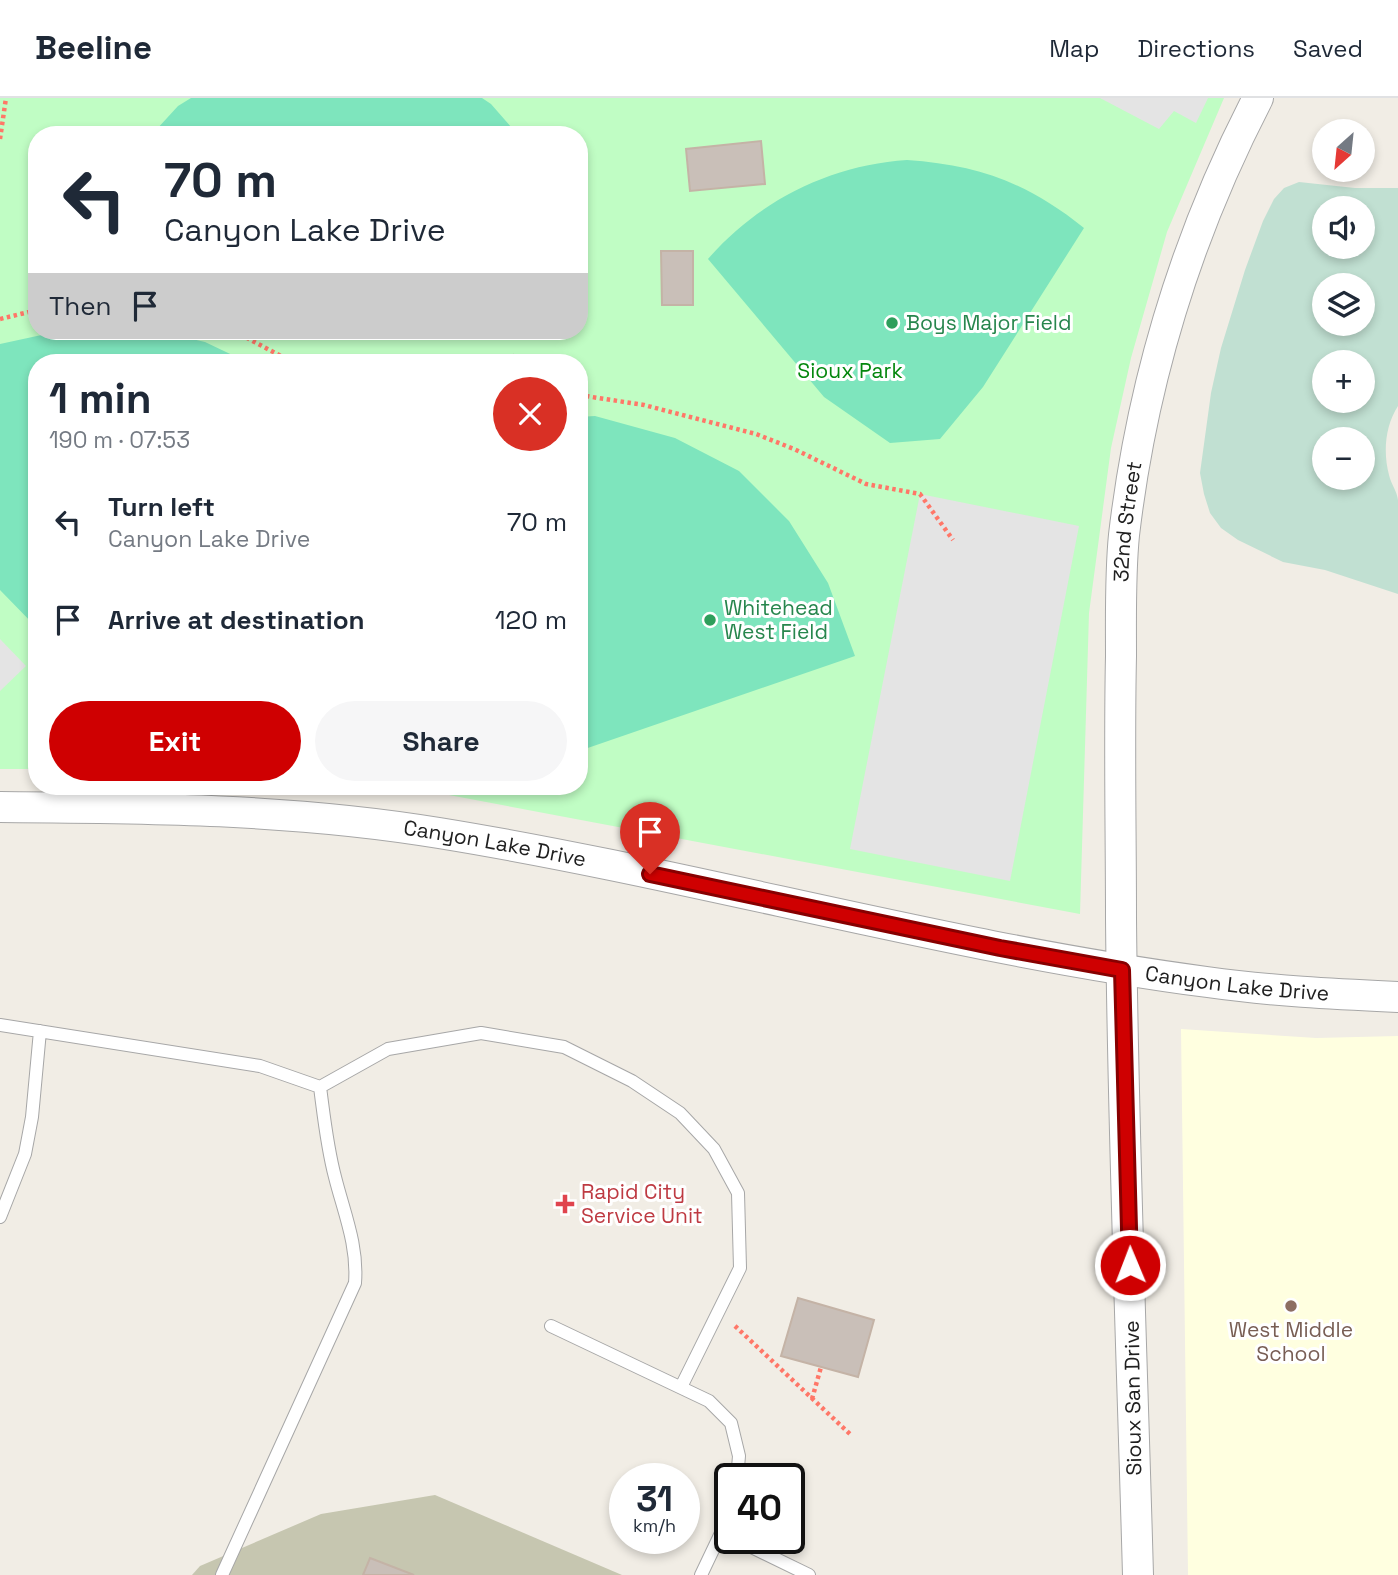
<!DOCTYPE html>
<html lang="en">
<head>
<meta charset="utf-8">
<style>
  body { margin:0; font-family:"Space Grotesk",sans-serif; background:#f6f6f7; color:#1f2937; height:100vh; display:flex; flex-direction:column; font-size:26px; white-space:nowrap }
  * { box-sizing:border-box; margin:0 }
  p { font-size:23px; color:#747a83 }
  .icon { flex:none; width:38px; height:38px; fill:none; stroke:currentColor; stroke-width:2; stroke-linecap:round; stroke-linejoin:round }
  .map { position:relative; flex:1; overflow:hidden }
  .side { position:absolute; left:28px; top:256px; width:560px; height:441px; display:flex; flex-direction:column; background:#fff; border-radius:28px; box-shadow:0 4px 10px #0003 }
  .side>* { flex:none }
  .hud { position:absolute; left:28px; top:28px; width:560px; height:214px; border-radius:28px; box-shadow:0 4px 10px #0003; background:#fff; color:#1f2937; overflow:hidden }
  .needle { width:46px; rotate:207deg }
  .tools { position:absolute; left:1312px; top:21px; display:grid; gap:14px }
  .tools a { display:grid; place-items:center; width:63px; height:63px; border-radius:50%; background:#fff; box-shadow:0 4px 10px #0003; font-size:35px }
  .speed { position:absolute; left:609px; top:1365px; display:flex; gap:14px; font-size:35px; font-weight:700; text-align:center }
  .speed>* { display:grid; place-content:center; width:91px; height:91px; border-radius:50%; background:#fff; box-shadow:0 4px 10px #0003; line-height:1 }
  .speed small { font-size:18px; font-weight:400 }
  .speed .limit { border:4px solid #111; border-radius:10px; background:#fff; color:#111 }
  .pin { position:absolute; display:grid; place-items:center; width:60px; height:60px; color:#fff; margin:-72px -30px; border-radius:50% 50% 50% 0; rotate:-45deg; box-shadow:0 0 7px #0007 }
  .pin .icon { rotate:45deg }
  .me { position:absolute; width:77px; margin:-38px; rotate:359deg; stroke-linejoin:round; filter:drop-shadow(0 0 5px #0008) }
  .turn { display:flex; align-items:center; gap:24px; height:147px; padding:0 21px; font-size:32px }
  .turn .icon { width:91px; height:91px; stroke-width:2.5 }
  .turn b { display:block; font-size:49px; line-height:60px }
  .then { display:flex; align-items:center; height:66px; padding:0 21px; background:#0003; gap:14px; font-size:26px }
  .round { display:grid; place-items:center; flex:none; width:74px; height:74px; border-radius:37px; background:#f6f6f7 }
  .head { display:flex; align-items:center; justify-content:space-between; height:119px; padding:0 21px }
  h1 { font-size:42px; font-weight:600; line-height:52px }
  .action { display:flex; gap:14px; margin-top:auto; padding:14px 21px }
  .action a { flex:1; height:80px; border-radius:42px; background:#cf0001; color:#fff; font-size:28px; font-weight:600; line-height:80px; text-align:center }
  .action a+a { background:#f6f6f7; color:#1f2937 }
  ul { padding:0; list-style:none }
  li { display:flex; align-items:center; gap:21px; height:98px; padding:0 21px }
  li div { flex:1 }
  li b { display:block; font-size:26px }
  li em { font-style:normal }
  header { display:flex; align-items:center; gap:42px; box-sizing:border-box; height:98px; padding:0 35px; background:#fff; border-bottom:2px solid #e0e1e3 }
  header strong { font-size:33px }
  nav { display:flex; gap:38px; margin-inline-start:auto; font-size:24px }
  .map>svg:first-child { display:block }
</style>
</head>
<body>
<header>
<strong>Beeline</strong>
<nav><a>Map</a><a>Directions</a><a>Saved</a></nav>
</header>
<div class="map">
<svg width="1398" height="1477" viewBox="0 0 1398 1477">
  <rect width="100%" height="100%" fill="#f1ede5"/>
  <path fill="#ffffe0" d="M1181 931 1316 940 1398 938V1477H1188Z"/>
  <path fill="#c6c6b0" d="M435 1397 622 1477H192L200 1468 321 1416Z"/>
  <path fill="#c1e0d2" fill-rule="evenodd" d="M1299 84 1355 90H1398V308C1385 328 1383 354 1389 377 1391 386 1397 393 1398 402 1398 433 1398 465 1398 496L1325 472 1283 464 1238 442 1221 430 1210 415 1204 396 1200 375 1211 295 1221 250 1245 172 1263 123 1274 101 1284 90ZM1325 110H1363V149H1325ZM1363 187V226H1325V187ZM1325 264H1363V303H1325ZM1325 341H1363V380H1325Z"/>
  <path fill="#c0fdc4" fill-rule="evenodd" d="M0 0H1224L1167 134 1131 260 1111 350 1089 515 1080 816 401 688H579V264H37V671H0ZM37 37H579V233H37Z"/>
  <path fill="#7ee5bd" d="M191 0H482L491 6 518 37H160L156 32 178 8Z
    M907 62C979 67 1028 85 1084 130L983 289 940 341 890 345 824 299 708 161C758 103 830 67 907 62Z
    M60 233H158L205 244 247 264H37V530L0 492V246Z
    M595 318 675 340 739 373 789 423 828 485 855 558 579 653V319Z"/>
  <path fill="#e4e4e4" d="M1100 0H1208L1196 25 1174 13 1159 31Z
    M920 396 1079 428 1010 783 850 751Z
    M0 541 26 568 0 593Z"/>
  <path fill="#c9bfb8" stroke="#c4b3a6" stroke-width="2" d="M761 43 765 86 690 93 686 51Z
    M661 153H693V207H662Z
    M513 257 514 264H462Z
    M798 1200 874 1222 858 1279 781 1258Z
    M370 1460 414 1477H363Z"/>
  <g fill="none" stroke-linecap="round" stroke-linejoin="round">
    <defs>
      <path id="service" d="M0 927 260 968 320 989 388 951 481 935 564 949 632 983 680 1015 714 1051 738 1095 740 1170 681 1289
        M0 1119 25 1056 32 1019 40 933
        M551 1228 709 1303 731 1325 739 1358 737 1381
        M726 1437 721 1435 730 1410
        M733 1440 809 1477
        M222 1477 355 1185C358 1147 344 1115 335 1079 327 1049 324 1019 320 989
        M701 1477 721 1435"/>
      <g id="tertiary">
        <path id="s1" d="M0 709C147 710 294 711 439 735 697 777 948 850 1207 884 1270 893 1334 896 1398 899"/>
        <path id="s2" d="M1138 1477C1132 1259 1123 1040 1121 821 1121 734 1119 646 1121 558 1121 518 1120 477 1124 437 1142 284 1187 137 1258 0"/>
      </g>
    </defs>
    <use href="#service" stroke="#a7a7a7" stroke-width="14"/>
    <use href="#tertiary" stroke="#a7a7a7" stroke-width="32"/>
    <path stroke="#ff7768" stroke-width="4.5" stroke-dasharray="3.5 3.5" stroke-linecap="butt" d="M0 41 6 0
      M0 221 37 212
      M234 233 292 264
      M579 297 644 307 756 336 794 351 866 386 920 396 953 442
      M735 1228 851 1337
      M812 1301 821 1269"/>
    <use href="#service" stroke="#fff" stroke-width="12"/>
    <use href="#tertiary" stroke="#fff" stroke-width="30"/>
  </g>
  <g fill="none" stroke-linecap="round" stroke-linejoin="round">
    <defs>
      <path id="route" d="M650 776 1000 850 1122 872 1130 1167"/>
    </defs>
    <use href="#route" stroke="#870001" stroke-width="18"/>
    <use href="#route" stroke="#cf0001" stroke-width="12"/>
  </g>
  <g fill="#2e9e5b" stroke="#fff" stroke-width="2.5">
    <circle cx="892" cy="225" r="7"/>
    <circle cx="710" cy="522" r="7"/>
  </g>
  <path fill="#e0444e" stroke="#fff" stroke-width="2.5" d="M561.5 1095.5h7v7h7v7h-7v7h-7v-7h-7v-7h7z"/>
  <circle fill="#8d6e63" stroke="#fff" stroke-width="2.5" cx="1291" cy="1208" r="7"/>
  <g text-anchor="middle" stroke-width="6" stroke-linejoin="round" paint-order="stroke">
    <g font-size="21" fill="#27864d" stroke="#fff" text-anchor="start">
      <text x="906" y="232">Boys Major Field</text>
      <text x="724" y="517">Whitehead<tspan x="724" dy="24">West Field</tspan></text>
    </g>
    <g font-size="21" fill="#04870e" stroke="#fff">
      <text x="850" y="280">Sioux Park</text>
    </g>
    <g font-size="21" fill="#202020" stroke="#fff">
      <text dy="7" stroke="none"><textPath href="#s2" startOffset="1054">32nd Street</textPath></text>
      <text dy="7" stroke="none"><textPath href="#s1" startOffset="497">Canyon Lake Drive</textPath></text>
      <text dy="7" stroke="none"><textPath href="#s1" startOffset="1253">Canyon Lake Drive</textPath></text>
      <text transform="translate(1133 1300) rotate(-91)" y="7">Sioux San Drive</text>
    </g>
    <g font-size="21" fill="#be3a42" stroke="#fff" text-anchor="start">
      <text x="581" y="1101">Rapid City<tspan x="581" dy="24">Service Unit</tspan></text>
    </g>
    <g font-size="21" fill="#785e54" stroke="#fff">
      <text x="1291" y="1239">West Middle<tspan x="1291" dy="24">School</tspan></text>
    </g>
  </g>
</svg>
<div class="tools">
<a><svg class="needle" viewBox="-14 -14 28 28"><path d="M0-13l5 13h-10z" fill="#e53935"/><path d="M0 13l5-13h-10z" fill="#747a83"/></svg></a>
<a><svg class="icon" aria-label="sound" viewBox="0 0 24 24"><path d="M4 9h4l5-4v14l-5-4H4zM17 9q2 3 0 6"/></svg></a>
<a><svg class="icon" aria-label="layers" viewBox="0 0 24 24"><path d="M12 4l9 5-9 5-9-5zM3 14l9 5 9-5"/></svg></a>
<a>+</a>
<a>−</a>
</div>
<div class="speed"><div>31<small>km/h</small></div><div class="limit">40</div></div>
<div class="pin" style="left:650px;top:776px;background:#d93025"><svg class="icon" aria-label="arrive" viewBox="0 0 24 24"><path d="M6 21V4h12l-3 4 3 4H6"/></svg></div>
<svg class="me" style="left:1130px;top:1167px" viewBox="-20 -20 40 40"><circle r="17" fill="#cf0001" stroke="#fff" stroke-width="3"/><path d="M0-11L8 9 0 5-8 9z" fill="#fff"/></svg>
<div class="hud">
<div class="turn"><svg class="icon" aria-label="left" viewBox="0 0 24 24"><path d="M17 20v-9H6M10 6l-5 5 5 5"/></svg><div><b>70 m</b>Canyon Lake Drive</div></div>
<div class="then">Then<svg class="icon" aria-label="arrive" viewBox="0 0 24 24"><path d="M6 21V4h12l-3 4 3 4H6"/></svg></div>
</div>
<section class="side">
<div class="head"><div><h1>1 min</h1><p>190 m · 07:53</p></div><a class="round" style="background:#d93025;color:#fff"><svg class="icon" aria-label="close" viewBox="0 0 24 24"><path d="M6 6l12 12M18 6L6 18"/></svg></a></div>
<ul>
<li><svg class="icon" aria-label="left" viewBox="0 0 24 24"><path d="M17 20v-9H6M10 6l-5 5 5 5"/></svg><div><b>Turn left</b><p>Canyon Lake Drive</p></div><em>70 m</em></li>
<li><svg class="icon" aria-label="arrive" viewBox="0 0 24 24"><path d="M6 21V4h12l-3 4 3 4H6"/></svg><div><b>Arrive at destination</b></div><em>120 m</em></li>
</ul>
<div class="action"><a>Exit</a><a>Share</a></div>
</section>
</div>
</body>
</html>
